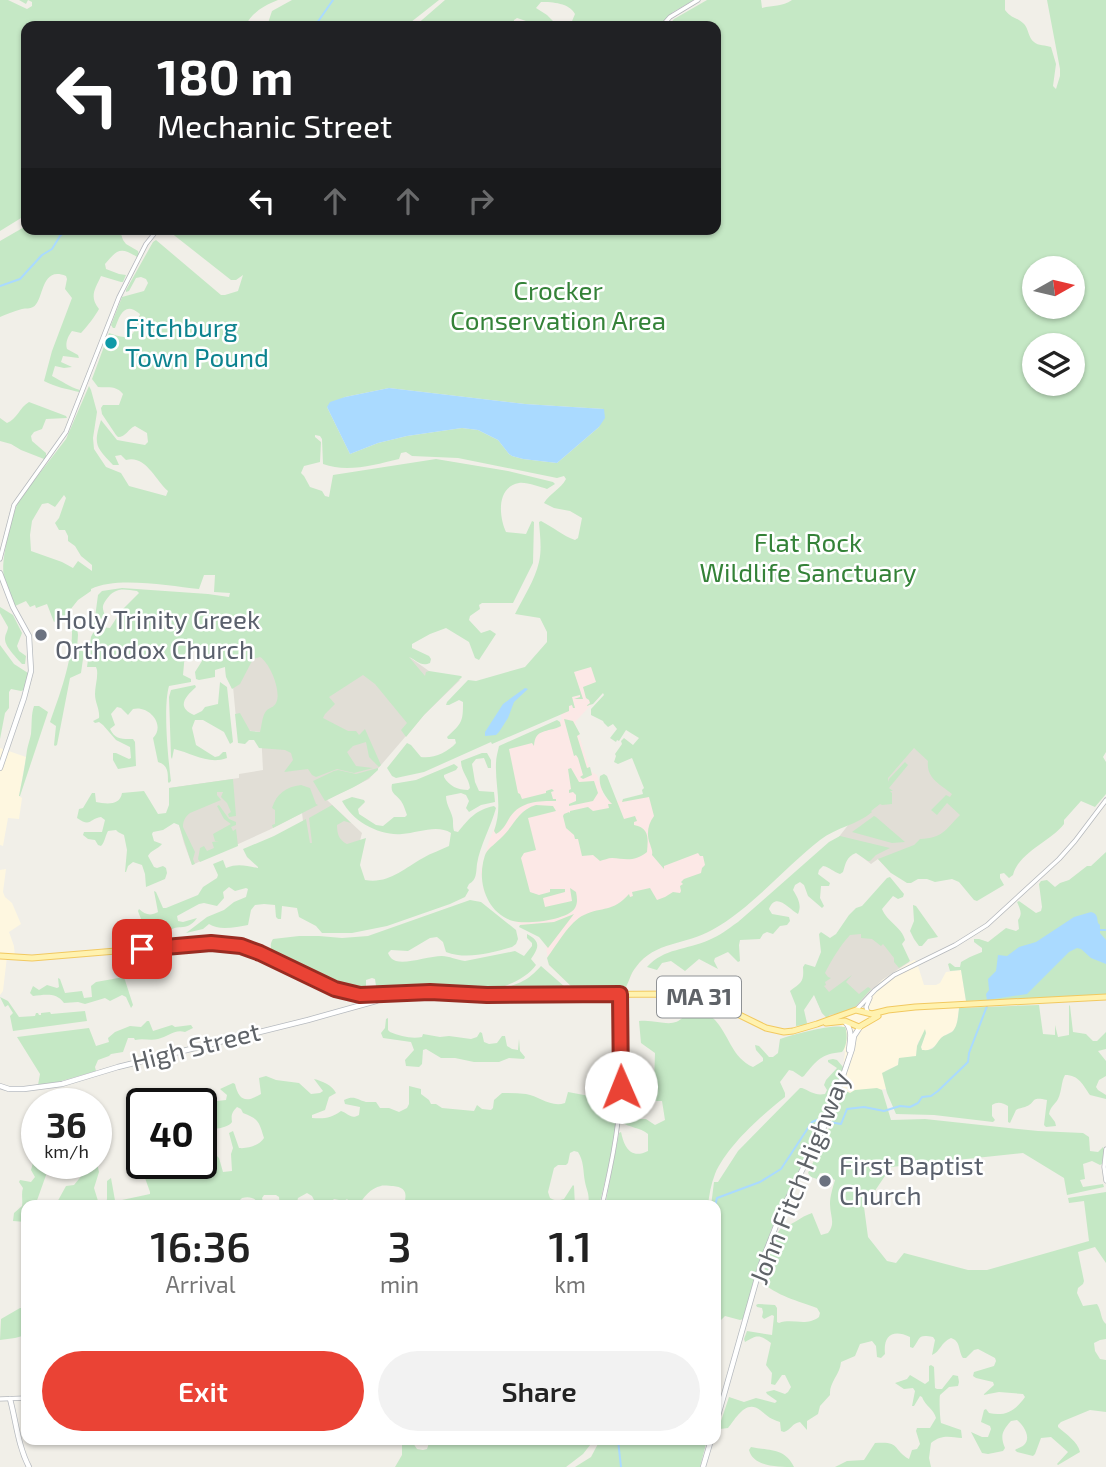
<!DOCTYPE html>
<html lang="en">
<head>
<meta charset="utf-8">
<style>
  body { margin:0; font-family:"Exo 2",sans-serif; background:#f2f2f2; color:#222; height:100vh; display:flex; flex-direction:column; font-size:26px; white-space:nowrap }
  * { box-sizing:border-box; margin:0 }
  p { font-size:23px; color:#767676 }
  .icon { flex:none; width:38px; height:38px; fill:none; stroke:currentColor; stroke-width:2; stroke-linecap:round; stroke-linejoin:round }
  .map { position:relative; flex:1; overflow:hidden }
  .details { position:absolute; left:21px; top:1200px; width:700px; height:245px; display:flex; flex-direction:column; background:#fff; border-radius:14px; box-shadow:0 2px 5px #0004 }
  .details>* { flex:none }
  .banner { position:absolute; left:21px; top:21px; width:700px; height:214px; border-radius:14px; box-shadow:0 2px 5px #0004; background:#202124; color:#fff; overflow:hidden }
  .needle { width:46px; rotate:82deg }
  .fabs { position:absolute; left:1022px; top:256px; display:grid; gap:14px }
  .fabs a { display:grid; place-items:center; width:63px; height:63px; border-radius:50%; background:#fff; box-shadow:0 2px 5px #0004; font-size:35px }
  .speed { position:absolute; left:21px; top:1088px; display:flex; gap:14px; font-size:35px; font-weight:700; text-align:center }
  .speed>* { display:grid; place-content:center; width:91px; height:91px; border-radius:50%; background:#fff; box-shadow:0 2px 5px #0004; line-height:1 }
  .speed small { font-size:18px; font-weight:400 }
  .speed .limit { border:4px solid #111; border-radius:10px; background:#fff; color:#111 }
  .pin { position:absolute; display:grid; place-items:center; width:60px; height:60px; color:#fff; margin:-30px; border-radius:14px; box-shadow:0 4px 10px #0006 }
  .me { position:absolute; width:77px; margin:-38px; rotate:359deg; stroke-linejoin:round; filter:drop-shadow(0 0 5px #0008) }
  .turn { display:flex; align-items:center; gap:24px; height:147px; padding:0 21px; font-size:32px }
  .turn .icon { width:91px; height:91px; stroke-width:2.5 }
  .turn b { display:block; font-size:49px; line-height:60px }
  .lanes { display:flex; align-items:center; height:66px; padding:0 21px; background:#0003; justify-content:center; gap:35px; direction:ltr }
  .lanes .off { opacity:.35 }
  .eta { display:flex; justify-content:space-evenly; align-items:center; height:119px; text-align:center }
  .eta b { font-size:42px; font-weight:600; line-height:49px }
  .button { display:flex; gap:14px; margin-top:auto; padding:14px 21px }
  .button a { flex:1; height:80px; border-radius:42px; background:#ea4335; color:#fff; font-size:28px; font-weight:600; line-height:80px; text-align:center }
  .button a+a { background:#f2f2f2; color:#222 }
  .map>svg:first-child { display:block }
</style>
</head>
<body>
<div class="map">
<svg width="1106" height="1467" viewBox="0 0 1106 1467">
  <rect width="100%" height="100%" fill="#f1efe8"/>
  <path fill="#fef7e0" d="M0 748 26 757 19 796 22 798 19 819 8 818 3 846 0 845Z
    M6 869 3 892 5 897 12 903 21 924 9 932 14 946 15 957H7L3 991 0 995V870Z
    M914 960H915L918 966 924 985H936L940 983 946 972 961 970 967 1008 959 1009 956 1029 942 1037 935 1046 926 1051 922 1050 921 1047 926 1033 918 1042 916 1056 898 1059V1065L885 1071 887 1089 850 1093 844 1090 842 1092 835 1090 843 1067 845 1052 844 1050 846 1031 841 1025V1015L882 980Z"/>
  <path fill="#e1ded6" d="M362 626 412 659 429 671 439 683 460 680 424 715 369 779 327 800 362 833 356 856 313 900 302 813 269 830 192 865 184 843 169 788 239 778V774L263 770 261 732 237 729 232 676 226 677 224 651Z
    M969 670 1012 787 891 873 878 859 871 864 838 838Z
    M862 906 909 962 882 980 853 1010 827 1018 822 1013 807 977 815 971Z"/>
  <path fill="#fce8e6" d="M619 655 615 679 575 722 590 771 597 775 604 796 614 802 656 792 711 782 713 930 698 936 668 944 652 951 635 967 624 991H578L575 990 549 965 548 962 546 945 543 939 534 931 509 919 495 909 484 891 481 872 489 841 499 817 500 747 562 720 548 665Z"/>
  <path fill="#c5e8c5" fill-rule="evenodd" d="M0 0H8L27 9 32 6V2L28 0 26 4 19 0H278C263 6 253 12 245 26H26V215L0 231Z
    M292 0H439L406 26H267L272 11Z
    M445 0H694L673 12 659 26H570L575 14C569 3 553 2 541 2L536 8 547 15 558 26H537L532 23 517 18 514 20 513 26H415Z
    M707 0H761L762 8C773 5 782 7 792 0H1005V10C1012 19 1016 17 1023 23 1029 28 1028 38 1034 42 1038 46 1046 45 1051 47L1056 64 1053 86 1056 89 1060 76V69L1047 0H1106V752L1103 757 1106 762V794L1095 807 1081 801 1064 820V824C1050 842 1019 852 1013 875L1009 878 1004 873 1000 874V878L1004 885 977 901 974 900 959 882 952 879 935 882 927 879H918L911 883H907L891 873 878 859 914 845 920 839C943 838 945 830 960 815L947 803 937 815 931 810 946 795 950 797 952 794C940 784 926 778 928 761L914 748 888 778V782L889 779 905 762 908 765 889 788 893 791H890L892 793V804L882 805 880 804 871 811 872 812C857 825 837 827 820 840 784 868 752 908 712 930 686 945 655 941 636 967 630 974 629 983 624 991H578L575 990 549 965 547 958C556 946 570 921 584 915 603 906 612 913 629 894L630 897 633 896 632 892 650 888 657 900 665 897 673 892 680 893 681 891 680 886 683 884 681 882 684 879 701 873 702 868 705 865 703 856H700L698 853 664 866V869L652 855C653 851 651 848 650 844 646 834 648 824 654 816L649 797 622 802 623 799 643 794 642 790 644 788 632 758 618 764 614 762 616 756 615 754 622 744 621 741 624 738 633 745 639 738 626 730 619 741 617 740 616 742 610 738 617 729 613 724 608 727 604 723 603 721 591 715V709L604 695 603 693 593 704 586 706 590 703 589 700 586 698 583 687 596 682 591 667 574 672 583 699H574L580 697V695L572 697 575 708H573L572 705 569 706V711L492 744 491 742 424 772 396 778 392 776 387 768 407 743 411 745 421 757C433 759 448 752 456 743L455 739H448L447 737C462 723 463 722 463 702L459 700 449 705H446L447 702 468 680 476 681 525 667 547 642V632L540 618 515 614C523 598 535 580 539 562 542 549 540 536 539 522L541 521C553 527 563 536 575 540L578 538 582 518 570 511 554 508 544 503C550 493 561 489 566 479L564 476 557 478 458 458 412 456 406 452 401 453 399 459C374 465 347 473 323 464L322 439 320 436 315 435V437L321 442 320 462 304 466 301 473 304 476 310 487 322 491 325 496 329 497 333 475 436 459 508 471 553 482 555 484 547 489C540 487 527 482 519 483 496 487 499 517 506 532L526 534 532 521 534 522 533 563 513 603H482L479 605 480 609 470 616 469 620 481 633 490 630 496 634 479 660 475 658 469 642 446 628 430 634 412 644V648L429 656 431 659 430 663C421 667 416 660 409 657L425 676 426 672 429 671 461 676 462 677 424 715 406 737 401 730 407 723 375 684 363 675 329 697 335 704 325 714 323 718 348 731H356L359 735 365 729 381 765 379 767 369 757 366 742 353 746 347 752 356 766 373 768 354 773 337 769 316 777 312 775 308 769 284 772 293 760 291 753 285 750 259 748 254 740H249L245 744 238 743 235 714 240 713 250 731 260 732C262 725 262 715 267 710 271 707 274 707 276 703 282 692 270 663 260 657L253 659 240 684 232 689 226 677 225 667 215 670V677L199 680 196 679 195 672 202 661 197 651 189 650 185 653 183 675 191 679V682L169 686C163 707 168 758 171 781L169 783 168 782C168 772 168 765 158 762L153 738C166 725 149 705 133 709L128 715 121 708 117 707 111 714 115 725 110 729C115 740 123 739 133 739L135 742 136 766 118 769 113 760V753H116L129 759 131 758 130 747 116 740 103 725 99 722 95 723 93 721 99 718C100 709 95 703 95 694 95 686 98 678 97 670L96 667H87L91 637 93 633 101 627 110 628 121 611 139 593 137 591C123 589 115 587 106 600 101 607 103 609 105 616L94 625 98 595 102 591 122 588 208 594 229 597 230 593 214 592 215 575H204L199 589C169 586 117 576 91 589V591L78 600 66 615 54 622 47 604 36 608 35 605 30 607 26 601 13 607 2 579 4 577C0 561 12 515 19 500L66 439 89 386 91 390 97 412 93 438 94 449 106 467 121 473 129 486 166 496 168 491C155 480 146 455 126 460L121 455 115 456 119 465H113C96 447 93 445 101 420L117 440 145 445 148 442 147 433 135 426C128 429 126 437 118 437L116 435 102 414 101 408 103 405H119L123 394C116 385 107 388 98 387L92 379 109 333C134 342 133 336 140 314 125 301 120 314 115 328H113L111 325 122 297 144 291 148 283 146 279 141 277 136 278 129 291 126 292V290L153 242 156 240 221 295H225L238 291 243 275 236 280H231L170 232 169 229 179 231 186 229H716V26H668L674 19ZM1034 268H1073V306H1034ZM1034 345H1073V383H1034ZM389 388 525 404 604 409 599 427 557 463 523 459 512 456 509 454 498 440 478 430 462 428 407 436 378 443 350 454 327 407 345 397ZM64 495 66 498 59 518 55 523 59 530H65L68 536V541L75 546 81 556 92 565V571L78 561 73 568 62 562 31 551 30 535 32 521 42 504 48 503 55 507Z
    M26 226V229H148V232L131 230 121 234 123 240 126 244 138 251 139 255 137 257C120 246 117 250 105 264L106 269 119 274 126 275 123 282H121L101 276C95 289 89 297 99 309 96 315 86 328 81 333L72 331C68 336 65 343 67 349L78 355 79 358 63 356 61 362 72 367 64 368 55 366 52 376C62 381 69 387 80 390L79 392C67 389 55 387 44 381L52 351 72 298 65 289 67 279 66 276C40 265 44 302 33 307 30 309 26 308 22 309 14 311 7 314 0 317V241Z
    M29 402 66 416 67 418 46 419 42 429 34 432 31 436 32 441 46 453V457L44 459 21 450 11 444 0 441V418L7 423C17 419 20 407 29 402Z
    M0 607 13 615 22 633 17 646 19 651 26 656 25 664H22C17 658 5 647 5 639 5 634 8 631 8 627L0 613Z
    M72 618 76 620 78 635 77 648 84 652 81 673 70 678 57 745 55 746 54 745 56 726 50 722C61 691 76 652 71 619Z
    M0 645 14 664 28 673 24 690 21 691 11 689 9 692V708L5 713 0 739Z
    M220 682 227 687 233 742 230 744 224 732 203 720H195L192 728 196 745 215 757 219 756 223 752H226L227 758C208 765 192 753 174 749L172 759 171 757 169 697 171 690 195 685 196 687C185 697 176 707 194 715L202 711 205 707 218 704Z
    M34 706H39L48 712 20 796H19C22 781 25 766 27 750 28 745 30 739 31 734 32 725 31 714 34 706Z
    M564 719 573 721 580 734 577 736 587 768 590 767 592 775 583 779 580 777 583 775 578 758 576 755 574 756Z
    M557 720 560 722 561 726C547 733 535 728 534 746L532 743 509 749 518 793 520 794 522 799 546 793V791L552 789 554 791 551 792 553 799H556V801C539 801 521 801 510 817 506 824 503 830 496 834L494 831C503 806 495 788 496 763 496 757 498 751 499 746Z
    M482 753H487L491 760V768H488L484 758 476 759 472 764 475 782 479 791 494 792 495 802 481 805 469 812 466 808 469 801 466 795 461 793 446 796C446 806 453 813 453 821 453 825 453 828 454 831L458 832C469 819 475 810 494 806L496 808C491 827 480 845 477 864 476 872 477 880 469 884L467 888 469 890 465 897 450 904 387 926 352 933H322L316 926 299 917 297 908 282 906 281 919H278L276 917 275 905 264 904 255 905 251 910 248 925C236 927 219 931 209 924L203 929 186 933 207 917 224 910 234 902 246 897 248 889 246 888 235 891 229 887 223 892 224 898 217 906 204 903 199 904 177 916 178 921 183 922 197 918C186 934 175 921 168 934 149 935 144 928 138 911L139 909C145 915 151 916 158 912L154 891 156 892 163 908H166L198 895 203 887 217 878 218 875 213 864 223 860 226 868C238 863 246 866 258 868V867L247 857 243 849 274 836 306 819 310 843H312L309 818 332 805 351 823 344 821 337 825C337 834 339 840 347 844L366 838 360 865 365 880C389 884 403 869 423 858 431 853 441 850 449 846L451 833C437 824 418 833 402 834 380 836 353 822 342 801L352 797 364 800 365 802 358 809 359 814 376 825 383 826 394 817H405L407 815C405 810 404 805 401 801 396 794 390 794 392 784L416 780 454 764 458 767 456 770 444 775V777C449 786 458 790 468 790L470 788C469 778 461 772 461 761Z
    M378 768V770C363 785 344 791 325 801L313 781 334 771 338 770 356 774Z
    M571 768 579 782 594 781 598 793 593 801 569 806V804L576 801V795L573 792 569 793V790L571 789 568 769Z
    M604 774 607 776 624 819 635 816 637 821 634 822V825C650 828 648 839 647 852 635 862 625 859 612 858 608 858 604 860 600 861L593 855 582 856 578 839H575L574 835 566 828 563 816 564 814 569 812 570 813V811L588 807 593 811 609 808 608 804H612C605 797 598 786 600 776Z
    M233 779 236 816 229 817 228 814 231 812 227 803 221 797 223 792H217V795L221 800 190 813C185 817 183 821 183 827L195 852 193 859 195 864 192 865 179 825 174 823 163 830 153 832 152 834 154 841 162 844C158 849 151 850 148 856L154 867 157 868 163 866 166 868 167 873 165 879 146 887 145 874 142 865 133 862 128 866 126 872H125L127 850 124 835 118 832 116 830 108 831C105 836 105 842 101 846L98 845 95 840 88 839 83 835 84 832H102L105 820 101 817C90 818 91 828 77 818L79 809 83 808 92 793H95L96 802C106 804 120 806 122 793L144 791 158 814 166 813 169 805V788Z
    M301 785 310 788 316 804 318 805 273 828 272 825 275 824V810L272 808C277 793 286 787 301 785Z
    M219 805 229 819 236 822V825L231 827 233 831 236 829 238 846 200 862 198 859 200 848 204 846 207 851 214 848 212 842 219 841H215L213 834 231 824 224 819 217 806Z
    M536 805 553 806 556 811 528 818 536 850 524 853 521 858 530 892 539 895 550 892V889H565V892L543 898 545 907 572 901 570 888 576 892C577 897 578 903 575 908 568 920 526 925 513 921 489 914 478 886 483 863 483 863 485 854 486 853 489 848 497 842 501 838 514 826 518 810 536 805Z
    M874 816 876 817 905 842 892 843 852 832Z
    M840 836 890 848 876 855 870 861H868L856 853C846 857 846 863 843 872L840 874C833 872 830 867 823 866L819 870 818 874 830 883 829 886H821L820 898 824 906 822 908 808 896 804 885 800 882 795 885 793 890C798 898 802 905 798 914 789 909 776 891 769 909L772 914 789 917 790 921 787 925 780 926 773 934 767 932 763 934 760 939 740 940 739 945 740 961 738 962 728 952 715 958 714 961 718 969 699 959 685 971 671 961 662 963 657 970 647 967C664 948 687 950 709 940 719 936 728 929 738 922L829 842Z
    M1106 852V995L966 1001 961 970 950 971 948 964 950 963 955 967H960L961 962 970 957 982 952V948L974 942V939H979L988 942 1006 928 1016 931 1019 929 1018 920C1023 914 1020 909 1017 902L1019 901 1036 913 1041 911 1042 907 1039 884 1041 881 1047 880 1055 887 1060 883 1069 880 1087 866H1091Z
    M890 877 904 894 903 897 898 899 893 896 882 909C887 922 902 927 905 940L902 944 910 961 899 968 894 962V958L883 944 881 946 872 939 861 938V934L850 935C840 946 832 959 825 973L828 977 831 978 825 982 826 985 824 986 829 992 852 975 846 982 859 994 868 987 871 989 856 1006 846 1012 829 1015V1018H827L822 1013 814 995 804 1010 807 1023 806 1025 796 1026V1006L790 991C802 982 804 982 803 967L805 964 815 967 821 952 819 934 821 932 830 938 836 934 849 915 856 908 862 906 887 878Z
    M470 900 481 902 516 930 518 939 516 944 512 947C491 953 467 960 446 952L443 942 437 937 430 938 408 951 391 950 388 953C390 957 391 959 396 961 408 964 429 956 442 956 449 956 457 960 465 961L515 951 524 956 532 946V943L527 938V934C542 942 538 948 531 959L536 965C526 980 500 989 483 992L377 993 375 979 372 978 366 980V991C342 996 301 970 278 959 272 955 268 946 273 939L299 936H319L342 938 368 936Z
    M913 905 916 906 938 937 928 939 922 946H919L914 939 910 931 914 921Z
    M574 914 548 948 539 937 519 927 520 925 554 922Z
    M541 966 565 987V992H498C517 982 524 985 541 966Z
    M124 977 133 1005 131 1008 126 997 122 995 110 1001 105 998 85 1004 78 1002 64 1003C56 992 45 995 33 996L30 993 33 986 39 990 47 985 57 988 59 987 58 978 60 979 65 993 82 991 84 998 92 997 91 986 96 982Z
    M0 997 8 1001 19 1017 35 1016 36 1013H38L39 1015H41V1013L50 1012 51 1014 85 1011 87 1021 13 1031 10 1016 13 1013 8 1005 5 1007Z
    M690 1005H694C701 1022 706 1011 715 1020 729 1035 732 1058 753 1067L763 1061V1058L756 1050 755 1045 759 1046 769 1057H773L778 1053 780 1039C794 1034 832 1024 845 1027 848 1034 847 1046 842 1052 821 1054 817 1060 804 1076L802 1077 793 1071 789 1070 780 1082 785 1093V1097C761 1116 727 1146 715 1174 711 1184 709 1195 708 1206H605L619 1133 621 1132C624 1146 630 1160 648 1151V1134C640 1127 629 1128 622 1122L623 1119H646L655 1125 665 1120 662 1101H650L645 1098 644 1093 646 1089 652 1088 654 1085 655 1053 641 1043 639 1021C661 1018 678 1035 690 1005Z
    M1039 1005 1043 1034 1055 1035V1025L1058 1037 1069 1035V1005L1070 1006 1073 1032 1086 1034 1093 1041H1097L1106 1032V1049L1098 1051 1106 1061V1076L1099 1080 1096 1087 1098 1090 1106 1095V1099L1090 1095C1083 1085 1079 1075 1065 1075 1061 1082 1062 1091 1058 1099 1055 1105 1051 1105 1049 1114L1055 1122 1056 1126 1046 1127 1044 1125 1047 1100C1029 1096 1037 1103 1025 1107 1022 1108 1019 1108 1016 1110L1010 1123 1008 1122V1106C1003 1103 998 1101 992 1105V1116L995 1120 993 1122 934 1115 896 1114 887 1093 882 1073 898 1065 899 1058 916 1056 917 1046 925 1029 926 1033 921 1047 922 1050C935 1051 934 1046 941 1038 944 1035 949 1034 952 1032 958 1026 958 1016 959 1008Z
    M388 1018V1030L390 1032C400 1036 411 1039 422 1037L423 1034 440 1037 449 1036 471 1039 477 1037 480 1032 482 1033 484 1042 489 1044 497 1043 502 1036H505L507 1046 512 1049 518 1050 519 1039 520 1051 525 1057 524 1059 509 1058 499 1062H474L455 1058H441L426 1049 423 1050 422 1064 419 1067 406 1066 405 1060 414 1050 411 1042 383 1038 381 1033 385 1028 386 1019Z
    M147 1021H149L153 1031 172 1025 175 1027 191 1025 193 1028 185 1032C174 1029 168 1037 158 1039 150 1041 144 1038 135 1040L134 1038H128L123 1052 111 1054 109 1056 98 1060 95 1067 96 1071 58 1082 38 1085 40 1074 17 1037 89 1028 96 1046 109 1042 108 1038 115 1032 130 1026 141 1027Z
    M833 1059 837 1060 843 1067 832 1103 771 1230 743 1319 740 1320 725 1316 716 1325V1206H711L714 1182H718L738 1151 800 1088H802C810 1091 815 1096 825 1094L827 1090 824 1085 826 1080 837 1068 828 1062V1060Z
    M266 1076 276 1080 299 1083 311 1094 320 1093 323 1091 314 1079C322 1081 332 1085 336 1093L329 1097 325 1110 312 1115V1118C325 1119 331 1118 341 1111 348 1113 351 1120 359 1115L360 1107 345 1104 344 1100C355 1095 357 1100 366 1102 370 1102 373 1102 376 1102L380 1108H389L399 1112 407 1108 409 1104V1086L421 1089V1094L429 1100 431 1104H436L442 1108 474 1111 477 1105 482 1109 491 1110 493 1108 494 1100 502 1093C510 1093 518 1093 526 1094 539 1096 551 1108 565 1103L568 1092 616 1101C620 1124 605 1181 599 1206H588C590 1194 587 1192 585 1182 583 1171 584 1161 578 1152L574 1151 570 1153 568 1163 566 1165H558L554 1168 548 1192 550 1198C555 1201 558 1201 564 1199L573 1185 574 1186 575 1206H403C408 1194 406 1187 393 1186 391 1186 382 1185 381 1186 371 1188 363 1197 359 1206H348L349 1201 347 1199 344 1201 334 1199 327 1206H317L312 1196 307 1193 298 1198 296 1206H280L279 1197 276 1195H264L262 1198 264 1206H261C256 1198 250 1196 242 1198L239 1201V1206H223L221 1200H211L209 1206 200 1203 192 1206H151C143 1202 140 1208 133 1206 129 1205 125 1202 121 1202L122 1200 150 1194V1192L145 1178 138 1179 136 1176 133 1157 139 1155 143 1172 148 1175 152 1174 153 1171 151 1164H201L202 1147H205L207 1155H216L219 1158 223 1172 232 1171 231 1154 233 1148 229 1133 233 1131 239 1148C248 1149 260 1145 264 1138 259 1122 259 1119 243 1113L241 1109 237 1107C232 1112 231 1115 232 1122 229 1127 216 1130 210 1128L207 1119 201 1118V1113L203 1112 202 1100 204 1099 209 1102 226 1100 227 1095 220 1089 233 1083 235 1084C239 1101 246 1103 261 1094L259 1078Z
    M877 1088 882 1090 891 1120 925 1119 1038 1131 1083 1133 1089 1137 1090 1151 1098 1152 1103 1147 1104 1150 1102 1164 1100 1165 1092 1161 1083 1164 1085 1179 1080 1180 1083 1187 1103 1184 1104 1187 1067 1195 1064 1178 1023 1153 891 1167 864 1207 868 1237 887 1261 896 1263 904 1253 968 1270H987L1089 1241 1084 1201 1069 1203 1068 1198 1106 1192V1263L1095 1247 1078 1252 1084 1281 1083 1284 1078 1288 1077 1293 1083 1306 1097 1304C1102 1311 1100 1319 1106 1324V1339L1100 1340 1094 1343 1095 1351 1100 1359 1106 1360V1412L1090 1410 1061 1422 1058 1425V1427C1066 1434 1078 1442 1080 1452L1058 1465 1057 1464 1068 1452 1051 1437 1041 1438 1035 1454 1033 1456 1017 1452 1015 1450C1018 1448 1022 1447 1024 1445 1032 1437 1023 1425 1017 1420L1011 1421C1002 1431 1000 1436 1005 1448L1003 1451 988 1454 982 1453 971 1432 982 1437H988L991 1429 990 1426 981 1422 984 1410 986 1409 989 1413C1005 1417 1016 1410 1025 1397L1023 1394 999 1392 983 1395 994 1385 993 1382 976 1378 973 1376 974 1372 994 1366 996 1361 995 1358 978 1349 974 1350 966 1358H963C958 1351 961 1341 951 1338 941 1342 940 1352 932 1355L935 1340 933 1337C917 1334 921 1338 913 1348L910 1347V1337C893 1329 883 1335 885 1354L881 1358 877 1357 876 1346 872 1341 860 1344 855 1356 841 1362C840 1375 829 1382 830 1395L820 1406 818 1414 807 1421V1430L800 1422C792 1423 791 1430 784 1432L781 1431 780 1422C768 1418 769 1417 760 1410 746 1399 736 1418 728 1428L720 1429 719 1427 729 1397 744 1402 756 1398 775 1403 777 1401 767 1394 766 1392 774 1390 785 1394 788 1392 791 1387 785 1375H782L775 1385 771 1384 772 1373 766 1365 771 1343C759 1334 757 1335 745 1342L744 1339 747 1331 772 1335 774 1316 772 1315 764 1319 762 1317 763 1312 762 1308 757 1307 756 1305 758 1304 775 1305 777 1308V1322L779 1323C793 1318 806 1327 819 1317L820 1313 817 1308C799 1301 773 1295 761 1280L776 1235 781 1228C793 1225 800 1217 812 1213L821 1235 828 1233C836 1223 830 1216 830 1204 830 1196 833 1187 835 1180L820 1173 817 1179 811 1177 808 1173 827 1133 844 1090 850 1093 855 1090Z
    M37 1148V1164H50L35 1206H26V1222L13 1221 14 1213 22 1206C23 1200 21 1194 23 1188L19 1182 20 1180 31 1182 35 1177 31 1170Z
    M96 1159 99 1172 94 1188 98 1201 102 1203H106L107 1199V1181L111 1178 116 1206H55L66 1186 74 1185 83 1174 85 1164H96Z
    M20 1308H24L26 1314V1335L15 1338 0 1340 1 1319Z
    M931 1365 934 1367 935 1388 937 1389H942L953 1375 958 1376 959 1382 958 1386 949 1387 940 1395C939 1400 940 1418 941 1423L961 1430 962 1438C950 1437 942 1434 931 1443L929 1458 931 1467H835L847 1461 864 1460 875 1443C901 1441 892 1449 909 1459L912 1450 917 1449 920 1444 916 1431 917 1428H930L936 1418C934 1409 925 1406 922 1397L920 1396 914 1406H912L915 1391 913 1388 904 1389 895 1383 907 1379 910 1375 925 1384 929 1381V1366Z
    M402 1440H411L417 1449 423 1450 427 1449 430 1440H594L583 1454 566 1467H395L402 1455Z
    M600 1440H707L700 1467H575L591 1457Z
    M751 1447C770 1451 785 1448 794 1467 779 1467 753 1467 749 1450Z"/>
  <path fill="#aadaff" d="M389 388 525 404 604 409 605 418 599 427 557 463 523 459 512 456 509 454 498 440 478 430 462 428 407 436 378 443 350 454 327 407 330 402 345 397Z
    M525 688 528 689 514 702 508 718 499 732 496 735 485 736V732L503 704Z
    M1091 912C1098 914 1097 918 1098 923L1100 925V933L1106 940V964L1091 958 1081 949 1077 948 1069 952 1027 994 987 1000 986 994 989 990 988 979 996 971 998 955 1007 956 1019 947 1036 942 1074 917Z"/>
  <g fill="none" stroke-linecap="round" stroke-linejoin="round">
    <path stroke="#aadaff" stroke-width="2" d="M318 26 317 23 333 0
      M716 80H719
      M0 286 20 279 42 255 52 249 60 236 68 229
      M1100 930H1106
      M715 1206 717 1198 760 1182 781 1169 812 1122 817 1120 841 1124 847 1109 864 1107 884 1111 900 1106 910 1107 918 1103 922 1097 931 1096 938 1091 968 1062 969 1053 987 1006
      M716 1224 718 1247 716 1261
      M618 1440 621 1467"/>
    <defs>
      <path id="tertiary" d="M662 26 670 17 698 0
        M0 559 14 505 66 432 119 297 146 244 158 229
        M857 1009 875 990 894 975 955 945 987 925 1059 859 1075 841 1106 800
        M868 1013 866 1007 870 998
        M1106 1149 1104 1167 1106 1181
        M602 1206C610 1170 618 1134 620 1098 623 1064 621 1028 620 994
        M0 1399 26 1398"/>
      <path id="secondary" d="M0 573 13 607 29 636 31 671 24 698 0 768
        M845 1022C853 1030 850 1040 849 1050
        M0 1086 9 1089H24L62 1084 118 1067 308 1020 376 1001 389 995
        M10 1399C16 1421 18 1446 29 1467
        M716 1423 761 1264 783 1208 829 1117 852 1049 854 1036 860 1027
        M703 1467 711 1440"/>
      <path id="primary" d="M0 956 32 958 164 947 225 944 255 951 335 989 352 994 372 995 430 992 487 995 679 994 713 1002 766 1028 784 1032 793 1031 817 1024 856 1010 872 1014 888 1010 915 1007 1106 997
        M826 1023 845 1021 859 1027 878 1016"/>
    </defs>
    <use href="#tertiary" stroke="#b5b8bc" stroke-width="5"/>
    <use href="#secondary" stroke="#b6babf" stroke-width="6"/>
    <use href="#primary" stroke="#f2c960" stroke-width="7"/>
    <use href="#tertiary" stroke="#fff" stroke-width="3.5"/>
    <use href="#secondary" stroke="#fff" stroke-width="4.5"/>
    <use href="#primary" stroke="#fff2af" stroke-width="5"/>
  </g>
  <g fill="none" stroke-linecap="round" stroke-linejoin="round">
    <defs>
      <path id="route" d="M142 949 211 943 241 946 260 953 335 989 360 995 430 992 487 995 620 994 621 1087"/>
    </defs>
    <use href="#route" stroke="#982c22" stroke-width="18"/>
    <use href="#route" stroke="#ea4335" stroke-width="12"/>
  </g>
  <circle fill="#0f9aa8" stroke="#fff" stroke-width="2.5" cx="111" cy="343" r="7"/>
  <g fill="#6b7280" stroke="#fff" stroke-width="2.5">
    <circle cx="41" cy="635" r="7"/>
    <circle cx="825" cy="1181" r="7"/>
  </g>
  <g text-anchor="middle" stroke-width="5" stroke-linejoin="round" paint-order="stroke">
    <rect fill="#fff" stroke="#8f9295" stroke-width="2" x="657" y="976.5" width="84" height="41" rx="5"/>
    <g font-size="24" font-weight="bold" fill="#5f6368">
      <text x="699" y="1005">MA 31</text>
    </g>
    <g font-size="26" fill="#348238" stroke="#fff">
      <text x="558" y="300">Crocker<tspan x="558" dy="30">Conservation Area</tspan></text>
      <text x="808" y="552">Flat Rock<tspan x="808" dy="30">Wildlife Sanctuary</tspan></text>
    </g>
    <g font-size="26" fill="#0d838f" stroke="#fff" text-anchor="start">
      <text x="125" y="337">Fitchburg<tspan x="125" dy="30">Town Pound</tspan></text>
    </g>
    <g font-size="26" fill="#5b616d" stroke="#fff" text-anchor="start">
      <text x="55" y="629">Holy Trinity Greek<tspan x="55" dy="30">Orthodox Church</tspan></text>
      <text x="839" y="1175">First Baptist<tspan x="839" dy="30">Church</tspan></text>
    </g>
    <g font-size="26" fill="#5f6368" stroke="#fff">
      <text transform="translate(196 1047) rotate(-14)" y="9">High Street</text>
      <text transform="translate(800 1178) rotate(-68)" y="9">John Fitch Highway</text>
    </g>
  </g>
</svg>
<div class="fabs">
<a><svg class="needle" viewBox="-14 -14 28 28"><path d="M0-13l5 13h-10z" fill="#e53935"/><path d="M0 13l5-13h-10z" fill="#767676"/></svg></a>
<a><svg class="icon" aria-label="layers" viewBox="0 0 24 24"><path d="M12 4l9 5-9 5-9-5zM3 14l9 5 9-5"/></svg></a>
</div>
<div class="speed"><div>36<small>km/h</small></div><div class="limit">40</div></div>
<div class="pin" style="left:142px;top:949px;background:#d93025"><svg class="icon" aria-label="arrive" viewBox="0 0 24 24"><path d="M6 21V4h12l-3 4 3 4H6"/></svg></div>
<svg class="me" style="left:621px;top:1087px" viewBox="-20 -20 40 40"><circle r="19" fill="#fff"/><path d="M0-13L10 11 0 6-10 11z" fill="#ea4335"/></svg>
<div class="banner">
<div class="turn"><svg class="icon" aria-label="left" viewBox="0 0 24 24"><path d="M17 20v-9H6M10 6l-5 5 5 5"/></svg><div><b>180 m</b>Mechanic Street</div></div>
<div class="lanes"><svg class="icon" aria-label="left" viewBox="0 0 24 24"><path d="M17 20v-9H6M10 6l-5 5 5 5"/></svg><svg class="icon off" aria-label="ahead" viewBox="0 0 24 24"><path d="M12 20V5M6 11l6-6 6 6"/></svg><svg class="icon off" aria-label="ahead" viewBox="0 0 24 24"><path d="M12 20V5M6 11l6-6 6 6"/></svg><svg class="icon off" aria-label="right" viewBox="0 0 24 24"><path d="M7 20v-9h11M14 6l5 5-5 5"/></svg></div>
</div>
<section class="details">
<div class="eta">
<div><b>16:36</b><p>Arrival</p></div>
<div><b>3</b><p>min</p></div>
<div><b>1.1</b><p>km</p></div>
</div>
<div class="button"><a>Exit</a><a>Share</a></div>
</section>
</div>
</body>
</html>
